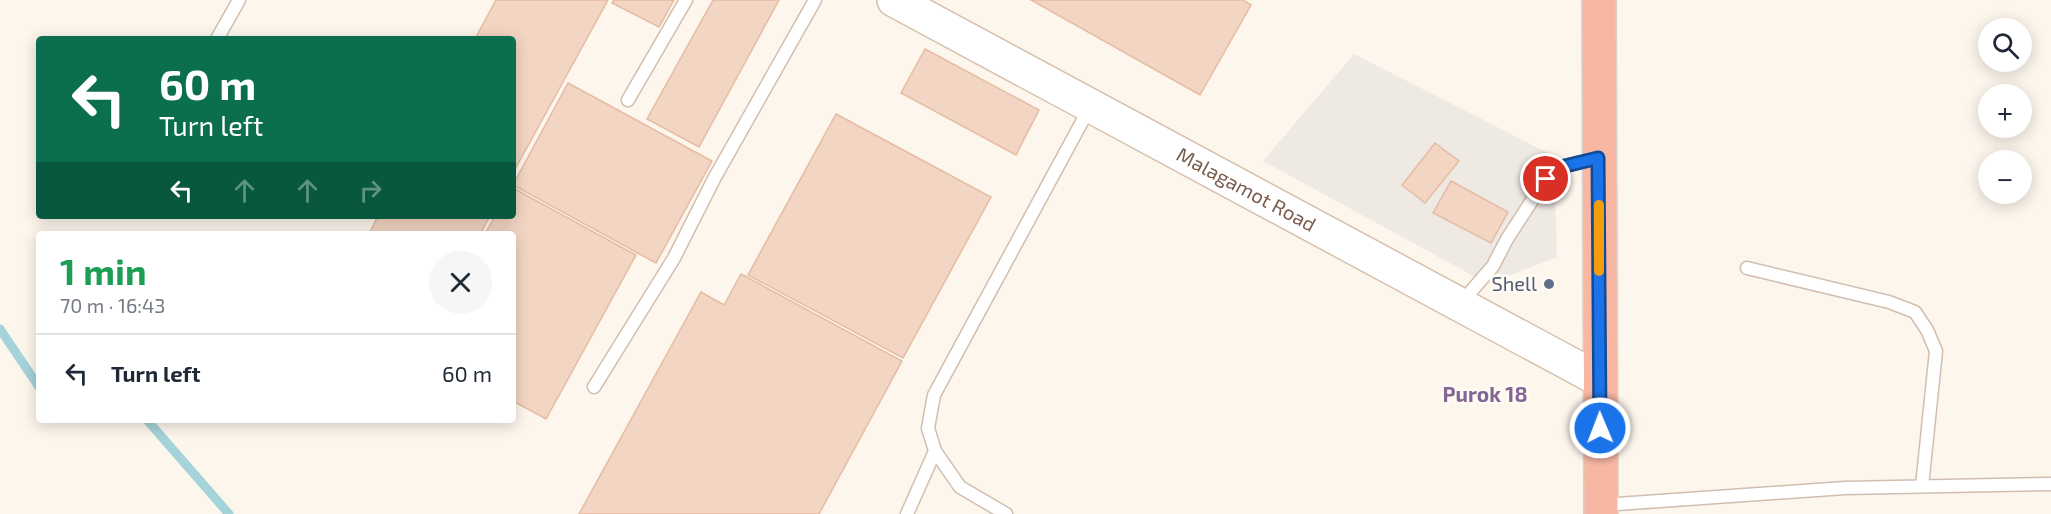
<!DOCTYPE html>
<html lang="en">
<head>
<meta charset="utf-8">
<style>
  body { margin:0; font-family:"Exo 2",sans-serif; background:#f6f6f7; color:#1f2937; height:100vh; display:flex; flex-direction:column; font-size:22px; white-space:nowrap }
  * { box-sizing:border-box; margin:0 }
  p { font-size:20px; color:#747a83 }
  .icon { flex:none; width:33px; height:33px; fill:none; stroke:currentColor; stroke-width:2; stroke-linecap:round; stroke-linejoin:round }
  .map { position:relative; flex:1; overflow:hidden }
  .drawer { position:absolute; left:36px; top:231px; width:480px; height:192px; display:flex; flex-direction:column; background:#fff; border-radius:6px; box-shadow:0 3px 15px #0003 }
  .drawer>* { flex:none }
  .guide { position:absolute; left:36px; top:36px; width:480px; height:183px; border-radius:6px; box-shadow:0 3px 15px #0003; background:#0b6e4f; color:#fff; overflow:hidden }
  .tools { position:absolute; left:1978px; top:18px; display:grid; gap:12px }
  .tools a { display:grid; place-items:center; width:54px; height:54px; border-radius:50%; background:#fff; box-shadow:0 3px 15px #0003; font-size:30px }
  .pin { position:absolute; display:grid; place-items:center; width:51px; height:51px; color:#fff; margin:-26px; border:3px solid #fff; border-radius:50%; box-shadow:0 2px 6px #0007 }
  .me { position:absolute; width:66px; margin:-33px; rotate:359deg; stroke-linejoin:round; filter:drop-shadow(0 0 4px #0008) }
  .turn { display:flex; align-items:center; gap:21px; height:126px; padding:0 24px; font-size:27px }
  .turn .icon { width:78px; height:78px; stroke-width:2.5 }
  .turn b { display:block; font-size:42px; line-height:51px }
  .lanes { display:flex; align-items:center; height:57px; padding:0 24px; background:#0003; justify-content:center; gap:30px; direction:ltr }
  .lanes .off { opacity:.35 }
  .round { display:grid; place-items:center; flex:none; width:63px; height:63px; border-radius:32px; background:#f6f6f7 }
  .head { display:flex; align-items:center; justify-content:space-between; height:102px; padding:0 24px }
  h1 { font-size:36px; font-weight:700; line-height:45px; color:#1e9e55 }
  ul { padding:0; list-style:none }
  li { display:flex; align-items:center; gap:18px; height:78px; padding:0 24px; border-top:2px solid #e0e1e3 }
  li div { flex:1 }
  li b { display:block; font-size:22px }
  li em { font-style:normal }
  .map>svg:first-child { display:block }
</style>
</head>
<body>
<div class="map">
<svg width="2051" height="514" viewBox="0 0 2051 514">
  <rect width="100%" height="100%" fill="#fdf6ec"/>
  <path fill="#efe9e4" d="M1354 54 1554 156 1557 257 1488 284 1263 161Z"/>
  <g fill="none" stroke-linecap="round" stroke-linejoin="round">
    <path stroke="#a5d3da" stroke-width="9" d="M0 329 39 387
      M147 420 229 514"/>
  </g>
  <path fill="#f3d5c3" stroke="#e6bba3" stroke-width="1.5" d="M496 0H608L513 173V39H475Z
    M614 0H674L659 27 612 3Z
    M713 0H779L699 147 647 119Z
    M1031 0H1243L1251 5 1200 95Z
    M925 49 1039 110 1016 155 901 93Z
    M568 83 712 161 656 263 513 185Z
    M836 114 991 197 903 358 748 275Z
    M1435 143 1459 161 1425 203 1402 185Z
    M1451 181 1508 212 1491 243 1433 213Z
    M513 188 636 255 546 419 513 401V234H485L495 216H513Z
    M378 216H490L480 234H369Z
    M741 274 902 361 819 514H579L701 292 724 305Z"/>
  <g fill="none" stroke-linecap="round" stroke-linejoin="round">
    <defs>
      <path id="lane" d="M217 39 239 0
        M628 100 686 0
        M1747 268 1889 302 1915 312 1927 330 1936 351 1922 486
        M1461 303 1493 266 1507 239 1546 179 1565 166 1598 158
        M594 387 674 258 715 177 815 0
        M1603 505 1845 488 2051 484
        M907 514 935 451
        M1006 514 960 487 935 451 928 428 934 395 1090 107"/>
      <g id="secondary">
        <path id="s1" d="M894 0 1600 380"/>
      </g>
      <path id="highway" d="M1599 0 1601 514"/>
    </defs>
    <use href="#lane" stroke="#d1beb0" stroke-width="15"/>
    <use href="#secondary" stroke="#d6c0b0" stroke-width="36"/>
    <use href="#highway" stroke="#dad1cd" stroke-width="36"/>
    <use href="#lane" stroke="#fff" stroke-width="12"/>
    <use href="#secondary" stroke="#fff" stroke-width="33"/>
    <use href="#highway" stroke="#f7b7a3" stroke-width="33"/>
  </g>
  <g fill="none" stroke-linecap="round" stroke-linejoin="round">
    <defs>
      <path id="route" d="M1546 179 1565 166 1598 158 1600 428"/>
    </defs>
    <use href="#route" stroke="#114b97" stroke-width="15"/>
    <use href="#route" stroke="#1a73e8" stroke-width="10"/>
    <path stroke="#f59e0b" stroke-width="10" d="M1599 205V271"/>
  </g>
  <circle fill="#5c6f8a" stroke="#fffaf3" stroke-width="2" cx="1549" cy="284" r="6"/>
  <g text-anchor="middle" stroke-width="6" stroke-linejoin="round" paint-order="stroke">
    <g font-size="20" fill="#7a5c4d" stroke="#fffaf3">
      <text dy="7" stroke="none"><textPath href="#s1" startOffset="400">Malagamot Road</textPath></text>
    </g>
    <g font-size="20" fill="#4e5e75" stroke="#fffaf3" text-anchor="end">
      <text x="1537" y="291">Shell</text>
    </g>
    <g font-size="21" font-weight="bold" fill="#846695" stroke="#fffaf3">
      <text x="1485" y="402">Purok 18</text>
    </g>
  </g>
</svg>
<div class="tools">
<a><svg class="icon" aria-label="search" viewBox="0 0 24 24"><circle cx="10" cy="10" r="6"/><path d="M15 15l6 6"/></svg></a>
<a>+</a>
<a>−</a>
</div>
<div class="pin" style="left:1546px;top:179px;background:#d93025"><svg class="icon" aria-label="arrive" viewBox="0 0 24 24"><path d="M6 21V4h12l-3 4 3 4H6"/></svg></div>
<svg class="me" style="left:1600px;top:428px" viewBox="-20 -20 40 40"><circle r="17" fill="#1a73e8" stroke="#fff" stroke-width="3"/><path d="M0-11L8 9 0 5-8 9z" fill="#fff"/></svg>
<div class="guide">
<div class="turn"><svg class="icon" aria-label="left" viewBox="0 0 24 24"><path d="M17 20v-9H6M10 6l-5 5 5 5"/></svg><div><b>60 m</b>Turn left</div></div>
<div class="lanes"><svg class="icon" aria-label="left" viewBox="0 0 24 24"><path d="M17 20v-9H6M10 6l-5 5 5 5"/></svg><svg class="icon off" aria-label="ahead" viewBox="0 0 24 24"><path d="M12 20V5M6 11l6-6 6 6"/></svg><svg class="icon off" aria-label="ahead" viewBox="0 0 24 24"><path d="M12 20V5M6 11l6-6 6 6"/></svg><svg class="icon off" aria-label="right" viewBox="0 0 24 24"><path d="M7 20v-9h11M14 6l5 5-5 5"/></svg></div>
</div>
<section class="drawer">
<div class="head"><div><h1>1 min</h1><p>70 m · 16:43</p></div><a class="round"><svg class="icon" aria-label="close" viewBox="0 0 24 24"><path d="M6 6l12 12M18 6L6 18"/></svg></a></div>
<ul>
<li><svg class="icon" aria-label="left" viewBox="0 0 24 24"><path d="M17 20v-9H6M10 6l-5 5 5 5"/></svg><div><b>Turn left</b></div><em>60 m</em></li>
</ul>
</section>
</div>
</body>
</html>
